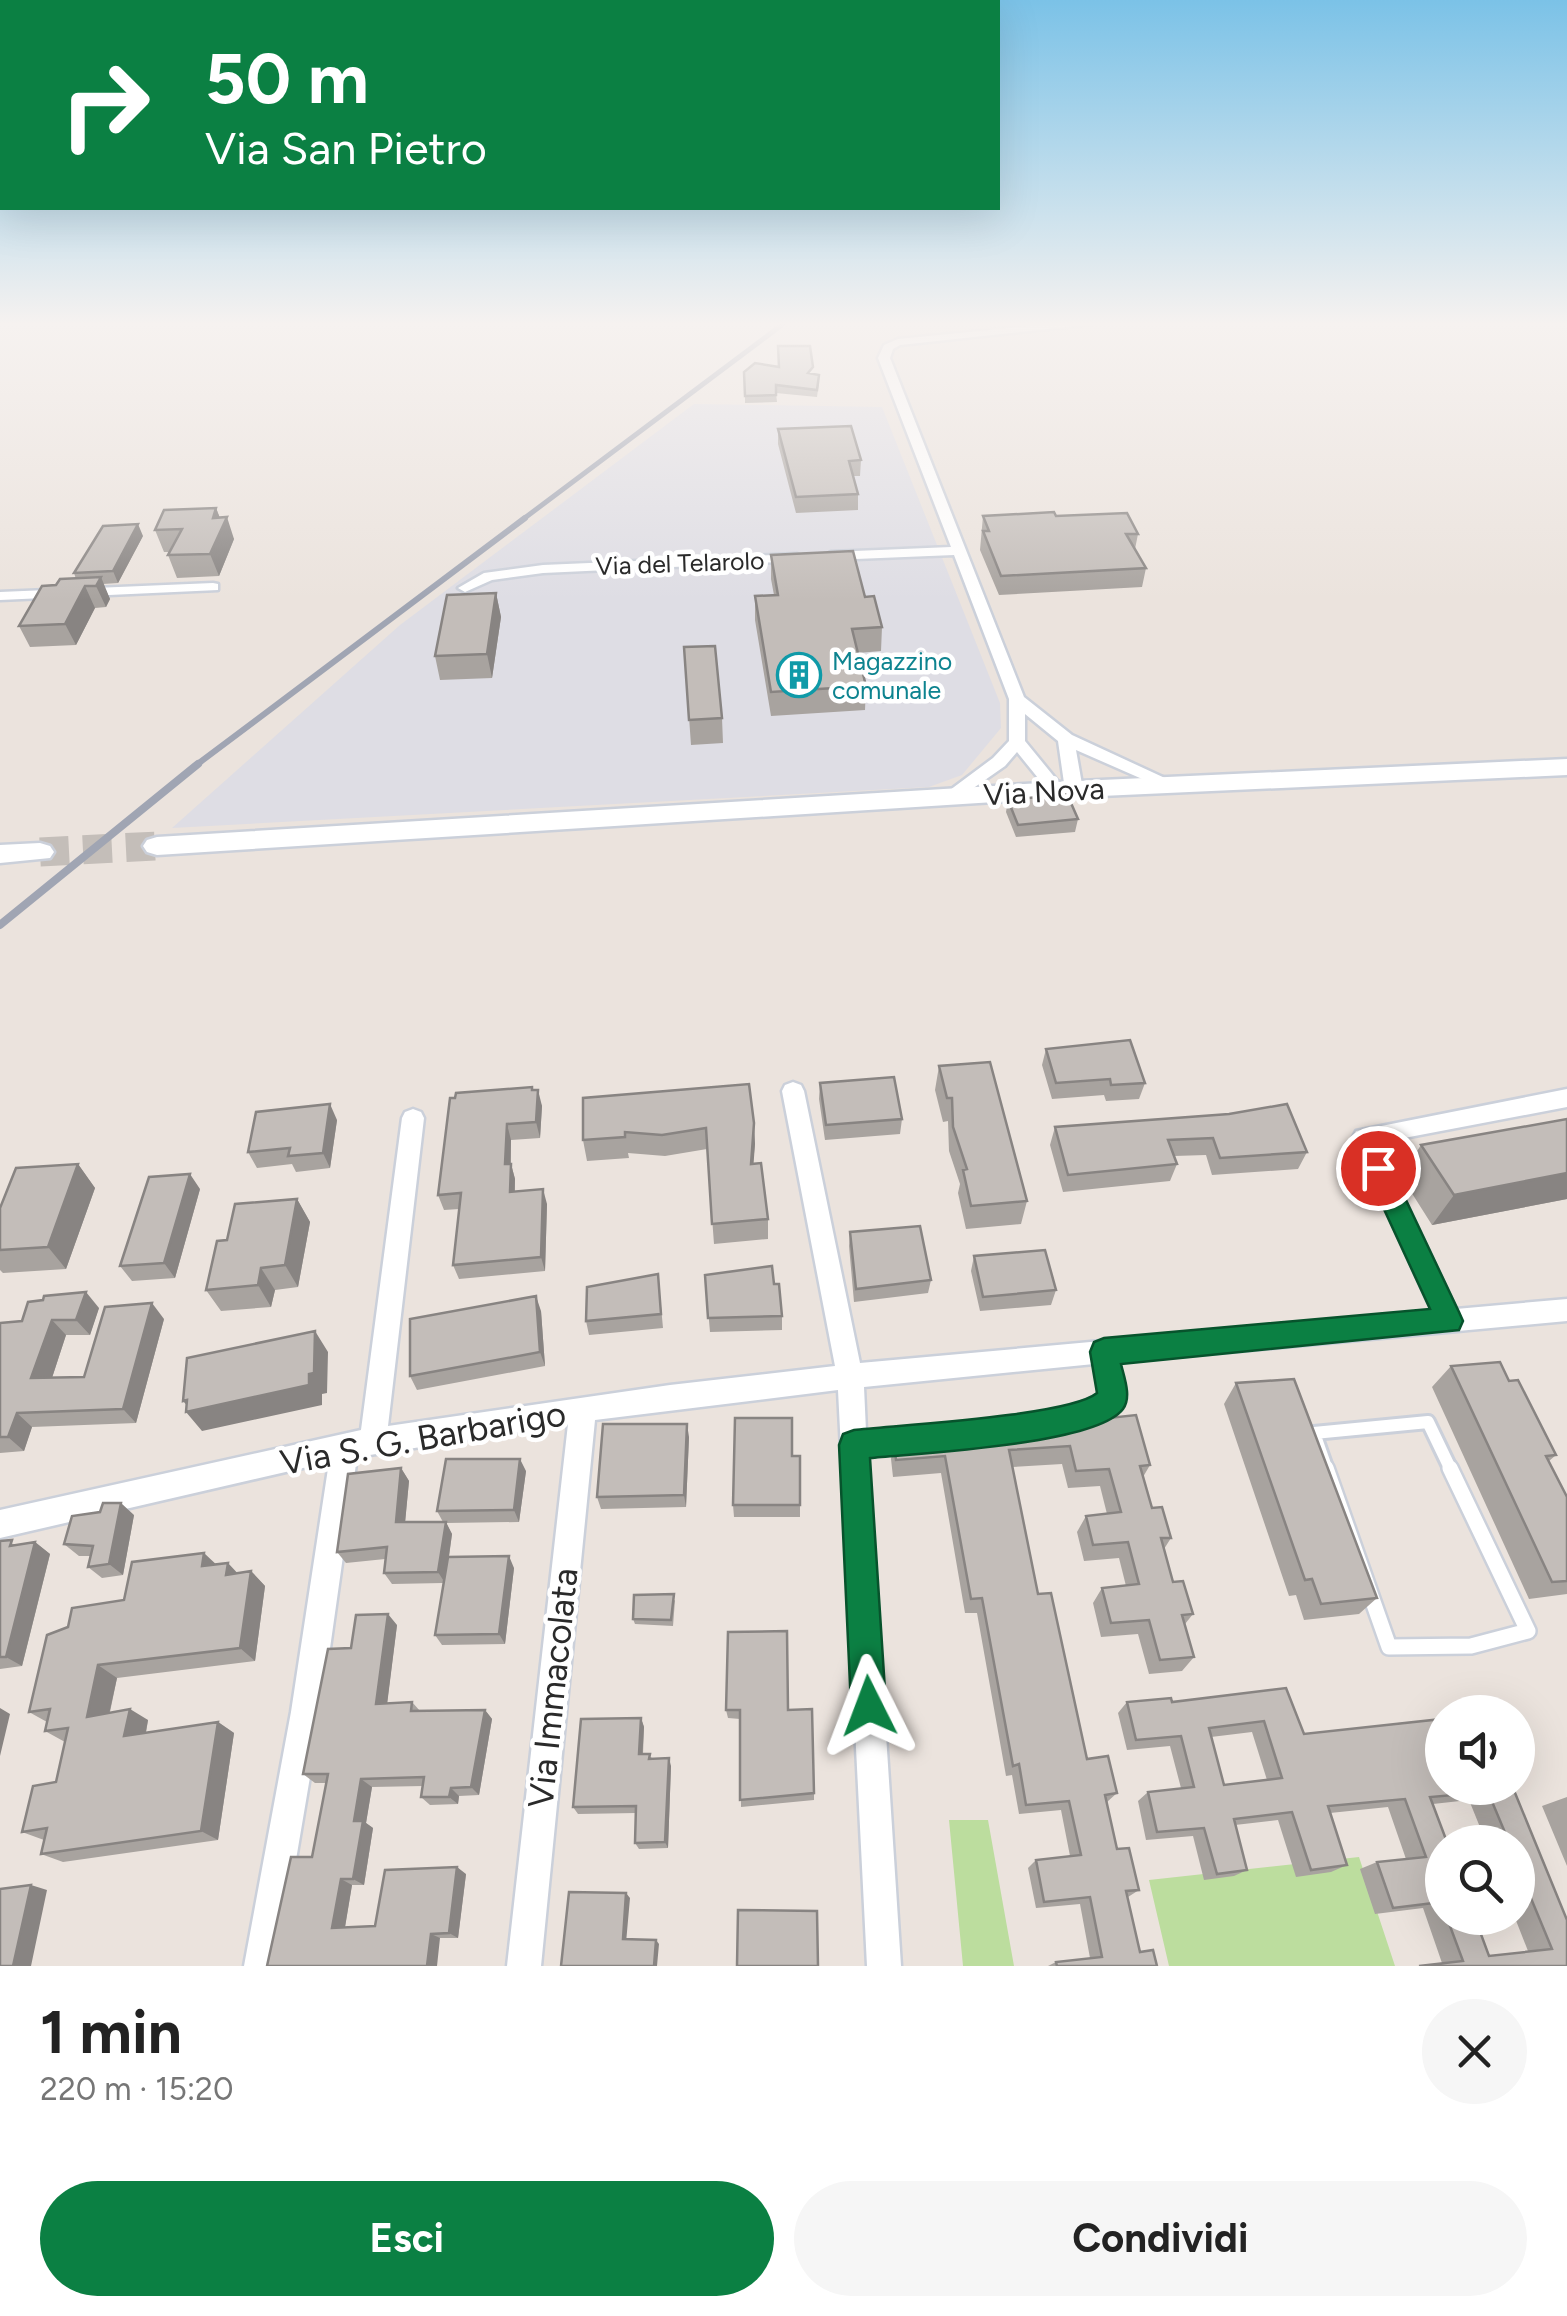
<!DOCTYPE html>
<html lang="it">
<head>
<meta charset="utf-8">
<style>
  body { margin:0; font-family:Figtree,sans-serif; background:#f6f6f6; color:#222; height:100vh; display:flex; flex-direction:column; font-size:38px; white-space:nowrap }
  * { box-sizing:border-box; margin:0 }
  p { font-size:32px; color:#767676 }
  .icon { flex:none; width:55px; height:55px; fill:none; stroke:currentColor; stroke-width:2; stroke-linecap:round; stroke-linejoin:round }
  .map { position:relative; height:1966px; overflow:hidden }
  .sheet { display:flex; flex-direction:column; background:#fff; flex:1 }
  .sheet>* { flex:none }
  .banner { position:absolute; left:0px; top:0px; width:1000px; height:210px; box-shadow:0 10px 40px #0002; background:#0b8043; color:#fff; overflow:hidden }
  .tools { position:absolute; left:1425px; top:1695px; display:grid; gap:20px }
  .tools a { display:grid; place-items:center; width:110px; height:110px; border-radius:50%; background:#fff; box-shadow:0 10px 40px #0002; font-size:50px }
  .pin { position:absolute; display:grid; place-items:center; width:85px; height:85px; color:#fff; margin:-42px; border:5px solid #fff; border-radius:50%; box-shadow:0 2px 10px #0007 }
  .me { position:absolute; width:110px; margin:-55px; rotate:357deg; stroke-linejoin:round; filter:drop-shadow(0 0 8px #0008) }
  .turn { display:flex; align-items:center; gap:35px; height:210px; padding:0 40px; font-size:45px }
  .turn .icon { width:130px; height:130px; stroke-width:2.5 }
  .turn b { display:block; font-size:70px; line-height:85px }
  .round { display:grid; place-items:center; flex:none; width:105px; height:105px; border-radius:52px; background:#f6f6f6 }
  .overview { display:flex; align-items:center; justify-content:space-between; height:170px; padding:0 40px }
  h1 { font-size:60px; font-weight:700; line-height:75px }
  .cta { display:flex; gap:20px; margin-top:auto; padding:20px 40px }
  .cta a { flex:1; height:115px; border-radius:60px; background:#0b8043; color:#fff; font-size:40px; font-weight:700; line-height:115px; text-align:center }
  .cta a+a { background:#f6f6f6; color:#222 }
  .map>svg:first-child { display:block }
</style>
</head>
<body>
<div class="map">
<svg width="1567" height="1966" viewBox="0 0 1567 1966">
  <rect width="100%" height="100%" fill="#ebe3dd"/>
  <path fill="#dedde4" d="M694 404 882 407 1000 703 1001 728 962 775 929 787 172 828 400 625Z"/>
  <path fill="#bcdd9e" d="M949 1820H988L1014 1966H963Z
    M1359 1857 1395 1966H1169L1149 1880Z"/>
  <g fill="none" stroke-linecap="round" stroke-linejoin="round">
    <path stroke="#c4beb9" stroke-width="29" stroke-dasharray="29 14" stroke-linecap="butt" d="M40 852 157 846"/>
    <defs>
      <path id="lane-far1" d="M1327 1470 1314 1433 1428 1422 1451 1470"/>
      <path id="lane" d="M1326 1468 1389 1647 1471 1646 1528 1631 1450 1468"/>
      <path id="street" d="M1050 324H1093L900 345 893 349 890 358 1024 697 1072 735 1180 785 1177 789H1165L1076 750 1083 790 1074 796 1066 790 1057 796 1051 794 1017 752 1005 766 952 803 946 801 943 797 946 793 993 758 1009 741V699L954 555 831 560 824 556 831 552 951 547 878 358 884 345 898 339ZM1025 714 1058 741 1065 790 1025 741Z
        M797 554 804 558 802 561 543 573 492 580 465 592 458 588 484 573 543 565Z
        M213 583 218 584V590L0 600V592Z
        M793 1082 801 1085 804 1091 860 1363 1432 1311 1353 1137 1356 1131 1567 1089V1107L1378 1143 1456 1309 1567 1299V1321L1119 1362C1121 1374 1130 1396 1122 1407 1096 1444 918 1451 868 1457L901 1966H867L838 1390 595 1420 541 1966H507L568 1424 357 1457 321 1712 278 1966H244L291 1712 329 1462 0 1538V1510L361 1430 402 1118 405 1112 413 1109 421 1112 424 1118 388 1426 670 1385 835 1366 782 1091 785 1085ZM1094 1364 1099 1393C1071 1418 912 1426 866 1431L864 1387Z"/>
      <path id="secondary" d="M1567 759V775L1057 798 157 855 147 852 143 846 147 840 157 837 1057 782Z
        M40 843 50 846 54 852 50 858 0 863V845Z"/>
    </defs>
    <use href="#lane-far1" stroke="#cbd0da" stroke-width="18"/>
    <use href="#lane" stroke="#cbd0da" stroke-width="20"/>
    <use href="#street" stroke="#cbd0da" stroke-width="5"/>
    <use href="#secondary" stroke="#cbd0da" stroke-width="5"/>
    <use href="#lane-far1" stroke="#fff" stroke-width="12"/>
    <use href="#lane" stroke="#fff" stroke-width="15"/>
    <use href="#street" fill="#fff" fill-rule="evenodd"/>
    <use href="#secondary" fill="#fff" fill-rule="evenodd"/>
    <path stroke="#a0a5b3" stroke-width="5" d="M522 520 783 324"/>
    <path stroke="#a0a5b3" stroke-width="6" d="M195 766 525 518"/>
    <path stroke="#a0a5b3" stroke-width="8" d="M0 925 198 764"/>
  </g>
  <path fill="#a8a39f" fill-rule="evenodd" d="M813 374 819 382 817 397 776 393 777 402 745 403V396Z
    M778 429 861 460 860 476H853L858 494V510L796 513 778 444Z
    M216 508 220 518 234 539 219 576 177 578 168 555 170 552H164L155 530Z
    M983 516H1056L1138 534 1135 549 1146 568 1142 587 999 595 980 550Z
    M143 536 118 583 103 584 110 599 106 607 95 608 76 645 30 647 19 626 56 585 76 579 74 573Z
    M771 555 865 597 882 627 881 651 858 653 866 686 865 710 771 716 755 620V596L774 595 771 579Z
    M496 593 501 617 492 678 440 680 435 656Z
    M684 647 722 718 723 743 691 745Z
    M1008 800 1078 819 1075 832 1016 837 1006 812Z
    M1046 1049 1145 1083 1139 1099 1106 1101 1104 1095 1052 1099 1042 1065Z
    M939 1066 1027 1201 1021 1224 966 1229 958 1193 960 1184 949 1151 948 1121 943 1122 935 1090Z
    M820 1083 902 1119 900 1134 825 1140 819 1099Z
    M749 1084 755 1144 753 1163 768 1219V1239L714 1244 707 1149 665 1156 628 1153 629 1158 587 1161 583 1140Z
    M532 1087 542 1106 540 1138 511 1140V1164L515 1179V1192L547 1204 545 1271 459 1279 453 1265 459 1209 444 1210 438 1195Z
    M1229 1114 1307 1152 1298 1169 1212 1175 1206 1155 1174 1156 1177 1164 1170 1181 1063 1192 1050 1145 1055 1127Z
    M1567 1119V1199L1432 1225 1401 1176 1421 1145Z
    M337 1120 330 1168 296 1172 292 1164 257 1168 248 1152Z
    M78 1164 95 1188 66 1269 3 1273 0 1270V1208Z
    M200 1189 175 1278 132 1281 120 1266Z
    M297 1199 310 1222 298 1287 275 1290 271 1307 221 1311 206 1290 227 1240Z
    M850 1232 931 1280 928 1293 854 1302 849 1246Z
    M974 1256 1056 1290 1051 1305 980 1311 971 1271Z
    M658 1274 663 1328 589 1335 586 1321Z
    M705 1275 782 1316V1330L710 1332Z
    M99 1308 90 1335H66L52 1378 84 1377 164 1319 136 1423 32 1427 24 1451 0 1453V1323L22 1321Z
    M541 1311 545 1366 417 1390 410 1376Z
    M1451 1366 1509 1381 1556 1455 1549 1461 1567 1497V1594L1529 1599 1432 1387Z
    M1236 1383 1377 1598 1359 1614 1304 1620 1296 1595 1289 1596 1224 1404Z
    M1136 1415 1150 1465 1143 1477 1152 1508 1171 1538 1164 1549 1173 1582 1193 1614 1185 1624 1194 1657 1182 1671 1149 1674 1138 1634 1101 1637 1093 1603 1102 1588 1126 1586 1119 1558 1084 1561 1077 1532 1086 1516 1107 1514 1100 1486 1068 1488 1062 1464 1012 1467 1038 1594 1087 1759 1117 1793 1107 1802 1117 1849 1139 1890 1128 1897 1140 1952 1157 1966H1048L1056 1962 1090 1958 1080 1904 1036 1908 1028 1868 1036 1860 1070 1856 1061 1810 1019 1814 1012 1775 1006 1776 977 1613H965L941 1473 893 1477 891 1459 894 1441Z
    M689 1437 686 1507 601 1509 597 1497Z
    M792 1456H800V1517H734L733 1505Z
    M401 1468 409 1481 405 1522H443L437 1511 526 1471 519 1522 446 1523 452 1534 449 1557 514 1568 505 1644 442 1645 435 1635 443 1583 392 1584 384 1573 385 1559 346 1563 337 1552Z
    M134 1515 123 1575 102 1578 88 1567 90 1556H79L64 1544Z
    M0 1541 18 1545 35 1542 50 1554 22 1666 0 1669Z
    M216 1565 238 1573 251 1571 265 1586 255 1661 117 1678 110 1712 148 1720 146 1733 218 1722 234 1733 218 1840 63 1862 41 1854 44 1840 22 1832 56 1782 65 1742 45 1731 47 1722 29 1712 68 1627 124 1600Z
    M675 1600 673 1626 635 1624 633 1619Z
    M397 1625 387 1703 412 1702 420 1711 485 1710 492 1719 479 1795 459 1796 458 1804 430 1805 421 1797 423 1786 372 1787 366 1823 373 1828 364 1885H352L345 1927 375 1926 466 1874 458 1938H440L267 1966 312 1857 327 1783H315L303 1774 351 1648Z
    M1286 1688 1304 1734 1513 1788 1567 1966 1442 1963 1423 1908 1375 1914 1360 1869 1377 1862 1406 1859 1388 1807 1330 1813 1347 1865 1331 1872 1296 1877 1278 1820 1235 1825 1247 1870 1234 1876 1204 1880 1193 1836 1146 1840 1138 1801 1148 1792 1181 1788 1170 1746 1127 1750 1118 1713 1127 1702H1172ZM1252 1732 1267 1780 1224 1785 1211 1737ZM1469 1800 1486 1842H1518V1918H1515L1528 1951 1489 1956 1475 1918H1442V1842L1433 1804Z
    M726 1710H788L814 1793V1800L741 1807 740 1719 728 1718Z
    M641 1718 644 1727 643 1754 671 1766 668 1848 639 1849 635 1843 636 1813 578 1814 573 1807Z
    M1567 1797V1866L1542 1806Z"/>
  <path fill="#888482" d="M216 508 223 526 227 517 234 539 219 576 210 554 213 518Z
    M138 524 143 536 118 583 113 571Z
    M101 577 110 599 106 607 96 586Z
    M85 586 95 608 76 645 65 624Z
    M496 593 501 617 492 678 487 654Z
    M538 1090 542 1106 540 1138 536 1122Z
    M330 1104 337 1120 330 1168 323 1153Z
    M754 1123 755 1144 752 1184 751 1164Z
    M507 1124 511 1140 510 1180 505 1164Z
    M78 1164 95 1188 66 1269 48 1247Z
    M511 1164 515 1179 514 1208 510 1192Z
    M1567 1173V1199L1432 1225 1454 1195Z
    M190 1174 200 1189 175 1278 164 1263Z
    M543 1189 547 1204 545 1271 541 1257Z
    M297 1199 310 1222 298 1287 285 1265Z
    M261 1268 275 1290 271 1307 258 1285Z
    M86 1292 99 1308 90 1335 76 1320Z
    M536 1296 541 1311 545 1366 540 1352Z
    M152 1303 164 1319 136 1423 123 1409Z
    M52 1320 66 1335 47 1393 31 1378Z
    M315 1331 328 1352 327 1393 322 1394V1405L202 1431 186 1412 191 1410 183 1401 309 1374Z
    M17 1413 32 1427 24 1451 8 1437Z
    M687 1424 689 1437 686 1507 684 1495Z
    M520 1459 526 1471 519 1522 514 1510Z
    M401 1468 409 1481 404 1534 396 1522Z
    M121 1503 134 1515 123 1575 109 1564Z
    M446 1522 452 1534 445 1583 438 1572Z
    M35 1542 50 1554 22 1666 6 1657Z
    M204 1553 220 1568 202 1566Z
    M509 1556 514 1568 505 1644 499 1634Z
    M228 1563 242 1578 226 1575Z
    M251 1571 265 1586 255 1661 240 1648Z
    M388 1614 397 1625 386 1713 376 1704Z
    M98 1665 117 1678 106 1728 87 1717Z
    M0 1708 10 1714 0 1756Z
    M130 1709 148 1720 143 1747 124 1736Z
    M485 1710 492 1719 479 1795 471 1787Z
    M641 1718 644 1727 642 1762 639 1754Z
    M218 1722 234 1733 218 1840 201 1831Z
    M669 1758 671 1766 668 1848 665 1842Z
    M361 1779 372 1787 366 1823 373 1828 364 1885 353 1879 354 1821Z
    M451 1788 459 1796 458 1804 449 1797Z
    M457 1867 466 1874 458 1938 449 1933Z
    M341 1879 352 1885 344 1933 332 1928Z
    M31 1885 47 1890 31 1966H13Z
    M626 1893 630 1898 626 1943 623 1939Z
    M431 1934 440 1938 437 1966H427Z
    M656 1940 659 1944 657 1966H654Z"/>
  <path fill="#c3bdb9" stroke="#888482" stroke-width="2.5" fill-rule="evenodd" d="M778 346H810L813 367 808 373 819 375 817 390 776 385V395L745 396 744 372 755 363 779 367Z
    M851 426 861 460 849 461 858 494 796 497 778 429Z
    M216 508 213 518 227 517 210 554 168 555 182 529 155 530 164 510Z
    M1054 512 1056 516 1127 513 1138 534H1126L1146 568 1001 576 983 531H989L983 516Z
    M138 524 113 571 74 573 103 526Z
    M853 551 865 597 874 596 882 627 852 629 866 686 771 692 755 596 778 595 771 555Z
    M101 577 96 586H85L65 624 19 626 42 586 56 585 60 579Z
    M496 593 487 654 435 656 447 595Z
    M715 646 722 718 689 720 684 647Z
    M1067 794 1078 819 1018 825 1008 800Z
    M1130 1040 1145 1083 1111 1085 1110 1079 1056 1083 1046 1049Z
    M990 1062 1027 1201 971 1206 963 1170 967 1169 953 1127 952 1098H947L939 1066Z
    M894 1077 902 1119 826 1125 820 1083Z
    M749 1084 754 1123 751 1164 761 1163 768 1219 712 1224 706 1128 662 1135 625 1132V1137L583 1140V1098Z
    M532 1087V1090H538L536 1122 507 1124 505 1164H511L510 1192 543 1189 541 1257 453 1265 461 1193 438 1195 450 1098H455L456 1093Z
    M330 1104 323 1153 288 1156 290 1148 248 1152 256 1112Z
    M1287 1104 1307 1152 1220 1158 1213 1138 1168 1140 1177 1164 1068 1175 1055 1127 1229 1114Z
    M1567 1119V1173L1454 1195 1421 1145Z
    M78 1164 48 1247 0 1250V1208L16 1168Z
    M190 1174 164 1263 120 1266 149 1177Z
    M297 1199 285 1265 261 1268 258 1285 206 1290 217 1241 227 1240 235 1204Z
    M920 1226 931 1280 856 1289 850 1232Z
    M1045 1250 1056 1290 983 1297 974 1256Z
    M772 1266 774 1284H779L782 1316 708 1318 705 1275Z
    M658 1274 661 1314 586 1321 587 1287Z
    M86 1292 76 1320H52L31 1378 84 1377 105 1307 152 1303 123 1409 17 1413 8 1437H0V1323L22 1321 28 1302 43 1300 44 1296Z
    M536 1296 540 1352 410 1376V1319Z
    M315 1331 314 1373 309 1374V1385L186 1412 187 1400 183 1401 187 1358Z
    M1500 1362 1509 1381 1518 1380 1556 1455 1546 1456 1567 1497V1581L1552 1582 1451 1366Z
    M1294 1379 1377 1598 1321 1604 1312 1579 1305 1580 1236 1383Z
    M1136 1415 1150 1465 1140 1466 1152 1508 1162 1507 1171 1538H1161L1173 1582 1183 1581 1193 1614 1182 1615 1194 1657 1160 1660 1149 1620 1111 1623 1102 1588 1139 1584 1128 1542 1093 1545 1086 1516 1121 1512 1109 1469 1076 1471 1070 1446 1009 1450 1038 1594 1051 1593 1087 1759 1108 1756 1117 1793 1105 1795 1117 1849 1129 1848 1139 1890 1126 1891 1140 1952 1153 1950 1157 1966H1057L1056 1962 1102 1957 1090 1897 1044 1902 1036 1860 1081 1855 1069 1801 1026 1805 1019 1764 1013 1766 982 1598 971 1599 945 1456 896 1460 894 1441Z
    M735 1418H792V1456H800V1505H733Z
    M603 1424H687L684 1495 597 1497Z
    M446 1459H520L514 1510 437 1511Z
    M401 1468 396 1522H446L438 1572 384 1573 387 1547 337 1552 348 1474Z
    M103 1503H121L109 1564 88 1567 93 1546 64 1544 72 1516 100 1512Z
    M12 1540 10 1546 35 1542 6 1657H0V1541Z
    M204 1553 202 1566 228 1563 226 1575 251 1571 240 1648 98 1665 87 1717 130 1709 124 1736 218 1722 201 1831 41 1854 47 1828 22 1832 33 1786 56 1782 68 1728 45 1731 50 1709 29 1712 47 1635 68 1627 72 1608 124 1600 132 1562Z
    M509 1556 499 1634 435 1635 448 1557Z
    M674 1594 671 1620 633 1619 634 1595Z
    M388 1614 376 1704 412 1702 411 1711 485 1710 471 1787 451 1788 449 1797H421L424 1777 361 1779 354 1821H363L353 1879H341L332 1928 375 1926 385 1870 457 1867 449 1933 431 1934 427 1966H267L291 1857H312L328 1774H303L328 1649 351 1648 356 1615Z
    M787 1631 788 1710 812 1709 814 1793 740 1800V1710H726L728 1632Z
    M1286 1688 1304 1734 1442 1719V1788H1513L1567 1920V1966H1419L1463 1961 1447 1918H1475L1489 1956 1552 1949 1528 1891 1518 1892V1842H1509L1488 1792 1430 1797 1447 1842H1442V1904V1902L1393 1908 1377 1862 1426 1857 1405 1799 1328 1806 1347 1865 1311 1870 1292 1812 1234 1819 1247 1870 1217 1874 1204 1828 1157 1832 1148 1792 1194 1787 1181 1736 1136 1740 1127 1702 1171 1698 1172 1702ZM1264 1721 1282 1778 1224 1785 1209 1728Z
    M641 1718 639 1754H650L649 1759 669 1758 665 1842 635 1843 636 1806 573 1807 581 1719Z
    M31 1885 13 1966H0V1889Z
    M569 1892 626 1893 623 1939 656 1940 654 1966H561Z
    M738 1910 817 1911 818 1966H737Z"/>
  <linearGradient id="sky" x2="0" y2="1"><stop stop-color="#7bc2e7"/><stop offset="0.54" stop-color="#f6f2f0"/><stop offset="1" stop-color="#f6f2f0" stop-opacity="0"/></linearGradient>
  <rect width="1567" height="600" fill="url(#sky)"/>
  <path fill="#0b8043" stroke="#07532c" stroke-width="2.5" d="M1378 1157 1387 1160 1459 1312 1463 1321 1459 1330 1121 1364C1124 1377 1132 1397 1123 1409 1096 1445 919 1453 870 1458L886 1706 881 1718 869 1723 857 1718 851 1706 839 1445 843 1434 854 1430C899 1425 1069 1416 1097 1393L1090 1352 1094 1342 1104 1338 1430 1309 1365 1168 1369 1160Z"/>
  <defs>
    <symbol id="building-ring" viewBox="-11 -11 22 22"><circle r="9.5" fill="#fff" stroke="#0f9aa8" stroke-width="1.5"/><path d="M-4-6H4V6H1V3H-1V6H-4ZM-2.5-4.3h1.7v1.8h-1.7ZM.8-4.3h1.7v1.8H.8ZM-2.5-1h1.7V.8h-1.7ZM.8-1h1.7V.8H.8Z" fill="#0f9aa8"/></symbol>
  </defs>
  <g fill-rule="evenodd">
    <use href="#building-ring" x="774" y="650" width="50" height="50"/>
  </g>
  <g text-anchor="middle" stroke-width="9" stroke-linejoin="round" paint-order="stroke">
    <g font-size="25" fill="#2a2a2a" stroke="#fff">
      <text transform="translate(680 563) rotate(-2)" y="9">Via del Telarolo</text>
    </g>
    <g font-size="25" fill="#0d838f" stroke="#fff" text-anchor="start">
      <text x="832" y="670">Magazzino<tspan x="832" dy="29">comunale</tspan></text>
    </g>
    <g font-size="30" fill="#2a2a2a" stroke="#fff">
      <text transform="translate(1044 792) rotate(-3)" y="10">Via Nova</text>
    </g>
    <g font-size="35" fill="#2a2a2a" stroke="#fff">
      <text transform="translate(423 1438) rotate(-10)" y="12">Via S. G. Barbarigo</text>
      <text transform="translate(553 1688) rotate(-84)" y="12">Via Immacolata</text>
    </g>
  </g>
</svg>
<div class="tools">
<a><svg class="icon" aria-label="sound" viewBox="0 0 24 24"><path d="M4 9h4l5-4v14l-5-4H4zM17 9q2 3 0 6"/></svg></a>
<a><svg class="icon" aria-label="search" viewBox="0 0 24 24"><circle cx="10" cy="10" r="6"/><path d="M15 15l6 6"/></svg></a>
</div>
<div class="pin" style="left:1378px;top:1168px;background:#d93025"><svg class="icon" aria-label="arrive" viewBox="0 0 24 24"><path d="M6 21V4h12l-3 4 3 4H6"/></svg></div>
<svg class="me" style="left:869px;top:1706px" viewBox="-20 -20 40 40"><path d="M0-17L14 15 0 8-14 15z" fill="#0b8043" stroke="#fff" stroke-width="4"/></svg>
<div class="banner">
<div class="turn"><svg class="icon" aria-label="right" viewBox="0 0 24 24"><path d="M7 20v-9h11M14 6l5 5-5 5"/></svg><div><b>50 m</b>Via San Pietro</div></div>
</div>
</div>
<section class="sheet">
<div class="overview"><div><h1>1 min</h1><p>220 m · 15:20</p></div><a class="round"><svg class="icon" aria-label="close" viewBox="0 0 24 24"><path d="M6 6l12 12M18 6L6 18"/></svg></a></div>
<div class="cta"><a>Esci</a><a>Condividi</a></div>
</section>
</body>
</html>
